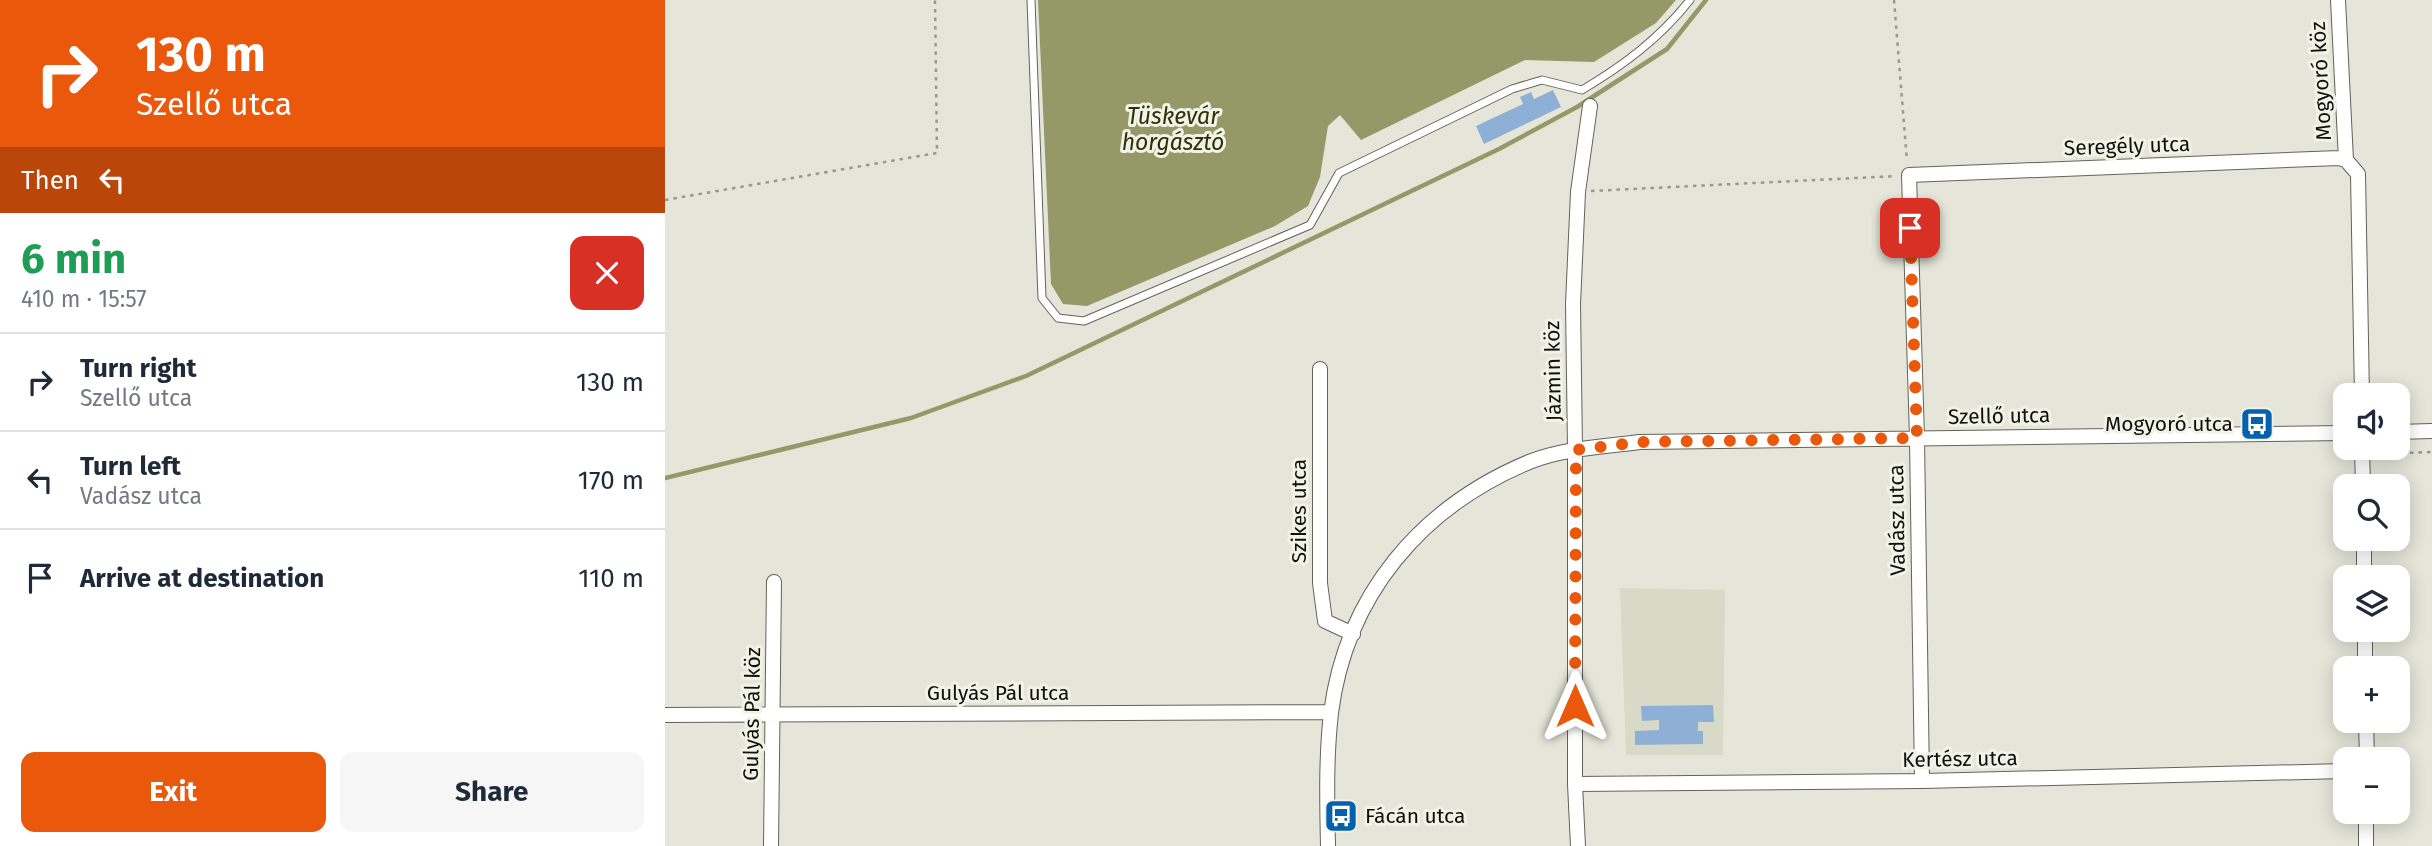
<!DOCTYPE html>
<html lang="en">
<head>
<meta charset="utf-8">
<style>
  body { margin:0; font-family:"Fira Sans",sans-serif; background:#f6f6f7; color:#1f2937; height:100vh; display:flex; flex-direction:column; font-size:26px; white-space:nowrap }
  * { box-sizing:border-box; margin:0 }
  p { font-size:23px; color:#747a83 }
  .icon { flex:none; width:38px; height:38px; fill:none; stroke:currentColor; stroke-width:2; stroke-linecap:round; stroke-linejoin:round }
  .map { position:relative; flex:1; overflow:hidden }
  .side { display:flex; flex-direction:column; background:#fff; width:665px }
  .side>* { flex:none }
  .guide { background:#ea580c; color:#fff; overflow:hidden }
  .controls { position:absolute; left:1668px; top:383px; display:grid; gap:14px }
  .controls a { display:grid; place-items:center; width:77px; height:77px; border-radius:14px; background:#fff; box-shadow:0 4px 18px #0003; font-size:35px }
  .pin { position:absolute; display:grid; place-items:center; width:60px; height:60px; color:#fff; margin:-30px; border-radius:14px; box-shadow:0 4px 10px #0006 }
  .me { position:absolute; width:77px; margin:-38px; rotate:0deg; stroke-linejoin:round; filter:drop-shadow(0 0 5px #0008) }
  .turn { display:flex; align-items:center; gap:24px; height:147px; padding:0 21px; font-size:32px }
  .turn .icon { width:91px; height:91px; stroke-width:2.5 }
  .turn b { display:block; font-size:49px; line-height:60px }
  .then { display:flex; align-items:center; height:66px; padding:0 21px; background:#0003; gap:14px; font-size:26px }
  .round { display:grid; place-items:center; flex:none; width:74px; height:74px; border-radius:14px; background:#f6f6f7 }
  .summary { display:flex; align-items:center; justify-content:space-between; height:119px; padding:0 21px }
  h1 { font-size:42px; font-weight:700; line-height:52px; color:#1e9e55 }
  .button { display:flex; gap:14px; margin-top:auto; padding:14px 21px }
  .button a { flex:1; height:80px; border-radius:14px; background:#ea580c; color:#fff; font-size:28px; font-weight:700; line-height:80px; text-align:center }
  .button a+a { background:#f6f6f7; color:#1f2937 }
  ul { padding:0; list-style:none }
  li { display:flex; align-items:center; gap:21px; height:98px; padding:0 21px; border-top:2px solid #e0e1e3 }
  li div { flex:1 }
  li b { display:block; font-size:26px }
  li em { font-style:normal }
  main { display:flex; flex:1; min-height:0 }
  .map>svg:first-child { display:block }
</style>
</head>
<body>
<main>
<section class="side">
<div class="guide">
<div class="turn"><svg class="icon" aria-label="right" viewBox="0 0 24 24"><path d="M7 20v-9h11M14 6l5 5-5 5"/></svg><div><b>130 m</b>Szellő utca</div></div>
<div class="then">Then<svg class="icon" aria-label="left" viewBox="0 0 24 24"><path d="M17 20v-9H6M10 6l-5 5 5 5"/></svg></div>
</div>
<div class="summary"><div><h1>6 min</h1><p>410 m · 15:57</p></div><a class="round" style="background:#d93025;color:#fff"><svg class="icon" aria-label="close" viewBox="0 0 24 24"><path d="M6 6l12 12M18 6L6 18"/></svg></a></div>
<ul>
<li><svg class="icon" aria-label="right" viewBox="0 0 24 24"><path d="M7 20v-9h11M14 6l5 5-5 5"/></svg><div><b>Turn right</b><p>Szellő utca</p></div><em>130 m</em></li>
<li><svg class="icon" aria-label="left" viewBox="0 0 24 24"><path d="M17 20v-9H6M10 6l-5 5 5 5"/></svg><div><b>Turn left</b><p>Vadász utca</p></div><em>170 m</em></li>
<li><svg class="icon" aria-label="arrive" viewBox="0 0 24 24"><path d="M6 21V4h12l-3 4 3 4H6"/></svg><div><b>Arrive at destination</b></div><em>110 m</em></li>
</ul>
<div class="button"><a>Exit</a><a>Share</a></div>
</section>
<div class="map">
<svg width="1767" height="846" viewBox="0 0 1767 846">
  <rect width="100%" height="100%" fill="#e5e6d9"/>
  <path fill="#d8dac7" d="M955 588 1060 590 1058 755H961Z"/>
  <path fill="#959968" d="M373 0H1011L991 23 929 62 860 60 696 140 675 115 663 126 655 177 643 206 610 226 422 306 398 304 386 284Z"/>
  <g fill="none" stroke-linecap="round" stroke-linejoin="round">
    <path stroke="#959968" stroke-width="4.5" d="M0 478 246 418 361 376 834 149 912 107 1002 49 1041 0"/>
  </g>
  <path fill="#8eb0d6" d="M888 90 896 107 819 144 811 126 858 104 855 97 866 92 869 99Z
    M1048 705 1049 722H1033V731H1038V744L970 745V731L994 730V720L977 721 976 706Z"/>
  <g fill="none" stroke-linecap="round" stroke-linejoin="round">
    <defs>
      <path id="service" d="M366 0 377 298 393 318 419 321 645 225 674 173 847 89 877 80 917 90C959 65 995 38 1025 0"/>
      <path id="minor" d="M1673 0 1681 160
        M1681 160 1693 174 1697 396
        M655 369V583L660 621 688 634
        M1732 432 1767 431
        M1697 448 1698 486
        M1699 539V578
        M1700 630V668
        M0 715 666 712
        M1701 721 1702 760
        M1257 781 1252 438 1244 175 1674 158 1681 160
        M910 784 1257 781 1680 771
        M106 846 109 582
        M663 846C662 802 661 757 666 713 681 595 756 507 864 462 898 448 938 447 974 442L1680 433
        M913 846 910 784V450L908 304 913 192 925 106
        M1701 846V812"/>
    </defs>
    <use href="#service" stroke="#626358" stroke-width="9"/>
    <use href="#minor" stroke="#626358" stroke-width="16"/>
    <path stroke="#98988f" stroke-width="2.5" stroke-dasharray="3.5 5" stroke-linecap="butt" d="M1229 0 1242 161
      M926 191 1231 176
      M0 200 272 153 270 0
      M1711 454 1767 452"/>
    <use href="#service" stroke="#fff" stroke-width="7"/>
    <use href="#minor" stroke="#fff" stroke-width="14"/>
  </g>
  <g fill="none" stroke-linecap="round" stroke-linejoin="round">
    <path stroke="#ea580c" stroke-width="12" stroke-dasharray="0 21.6" d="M910 706 911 450 974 442 1252 438 1245 228"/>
  </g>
  <defs>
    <symbol id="bus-square" viewBox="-11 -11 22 22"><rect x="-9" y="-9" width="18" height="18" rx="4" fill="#0561ae" stroke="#f2f3e7"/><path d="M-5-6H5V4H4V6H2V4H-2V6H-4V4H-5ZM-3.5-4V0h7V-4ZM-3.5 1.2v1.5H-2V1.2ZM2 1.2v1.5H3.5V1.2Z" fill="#fff"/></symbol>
  </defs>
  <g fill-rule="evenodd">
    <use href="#bus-square" x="1573" y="405" width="38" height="38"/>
    <use href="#bus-square" x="657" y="797" width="38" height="38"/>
  </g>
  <g text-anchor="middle" stroke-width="6" stroke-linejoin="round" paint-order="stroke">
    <g font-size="21" fill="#10100c" stroke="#f2f3e7">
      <text transform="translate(1656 81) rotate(-93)" y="7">Mogyoró köz</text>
      <text transform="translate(1462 146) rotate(-2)" y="7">Seregély utca</text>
      <text transform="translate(888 371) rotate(-91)" y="7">Jázmin köz</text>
      <text transform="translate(1334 416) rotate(-1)" y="7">Szellő utca</text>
      <text transform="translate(634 511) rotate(-90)" y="7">Szikes utca</text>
      <text transform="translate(1232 520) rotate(-91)" y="7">Vadász utca</text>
      <text x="333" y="700">Gulyás Pál utca</text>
      <text transform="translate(87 714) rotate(-89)" y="7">Gulyás Pál köz</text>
      <text transform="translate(1295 759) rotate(-1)" y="7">Kertész utca</text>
    </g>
    <g font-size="21" fill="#10100c" stroke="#f2f3e7" text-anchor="end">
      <text x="1568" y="431">Mogyoró utca</text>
      <text x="700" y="823" text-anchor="start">Fácán utca</text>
    </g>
    <g font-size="23" font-style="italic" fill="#2f3007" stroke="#f2f3e7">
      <text x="508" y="124">Tüskevár<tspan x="508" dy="26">horgásztó</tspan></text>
    </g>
  </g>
</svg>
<div class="controls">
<a><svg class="icon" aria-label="sound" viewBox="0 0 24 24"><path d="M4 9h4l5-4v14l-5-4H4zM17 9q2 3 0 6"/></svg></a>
<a><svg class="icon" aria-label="search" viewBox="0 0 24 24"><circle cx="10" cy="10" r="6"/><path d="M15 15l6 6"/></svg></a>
<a><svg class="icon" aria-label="layers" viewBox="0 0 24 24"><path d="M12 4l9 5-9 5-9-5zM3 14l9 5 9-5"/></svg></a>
<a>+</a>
<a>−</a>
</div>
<div class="pin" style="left:1245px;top:228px;background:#d93025"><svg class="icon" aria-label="arrive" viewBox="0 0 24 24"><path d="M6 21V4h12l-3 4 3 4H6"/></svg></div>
<svg class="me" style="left:910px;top:706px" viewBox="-20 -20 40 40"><path d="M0-17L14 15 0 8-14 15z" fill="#ea580c" stroke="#fff" stroke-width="4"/></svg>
</div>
</main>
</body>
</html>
